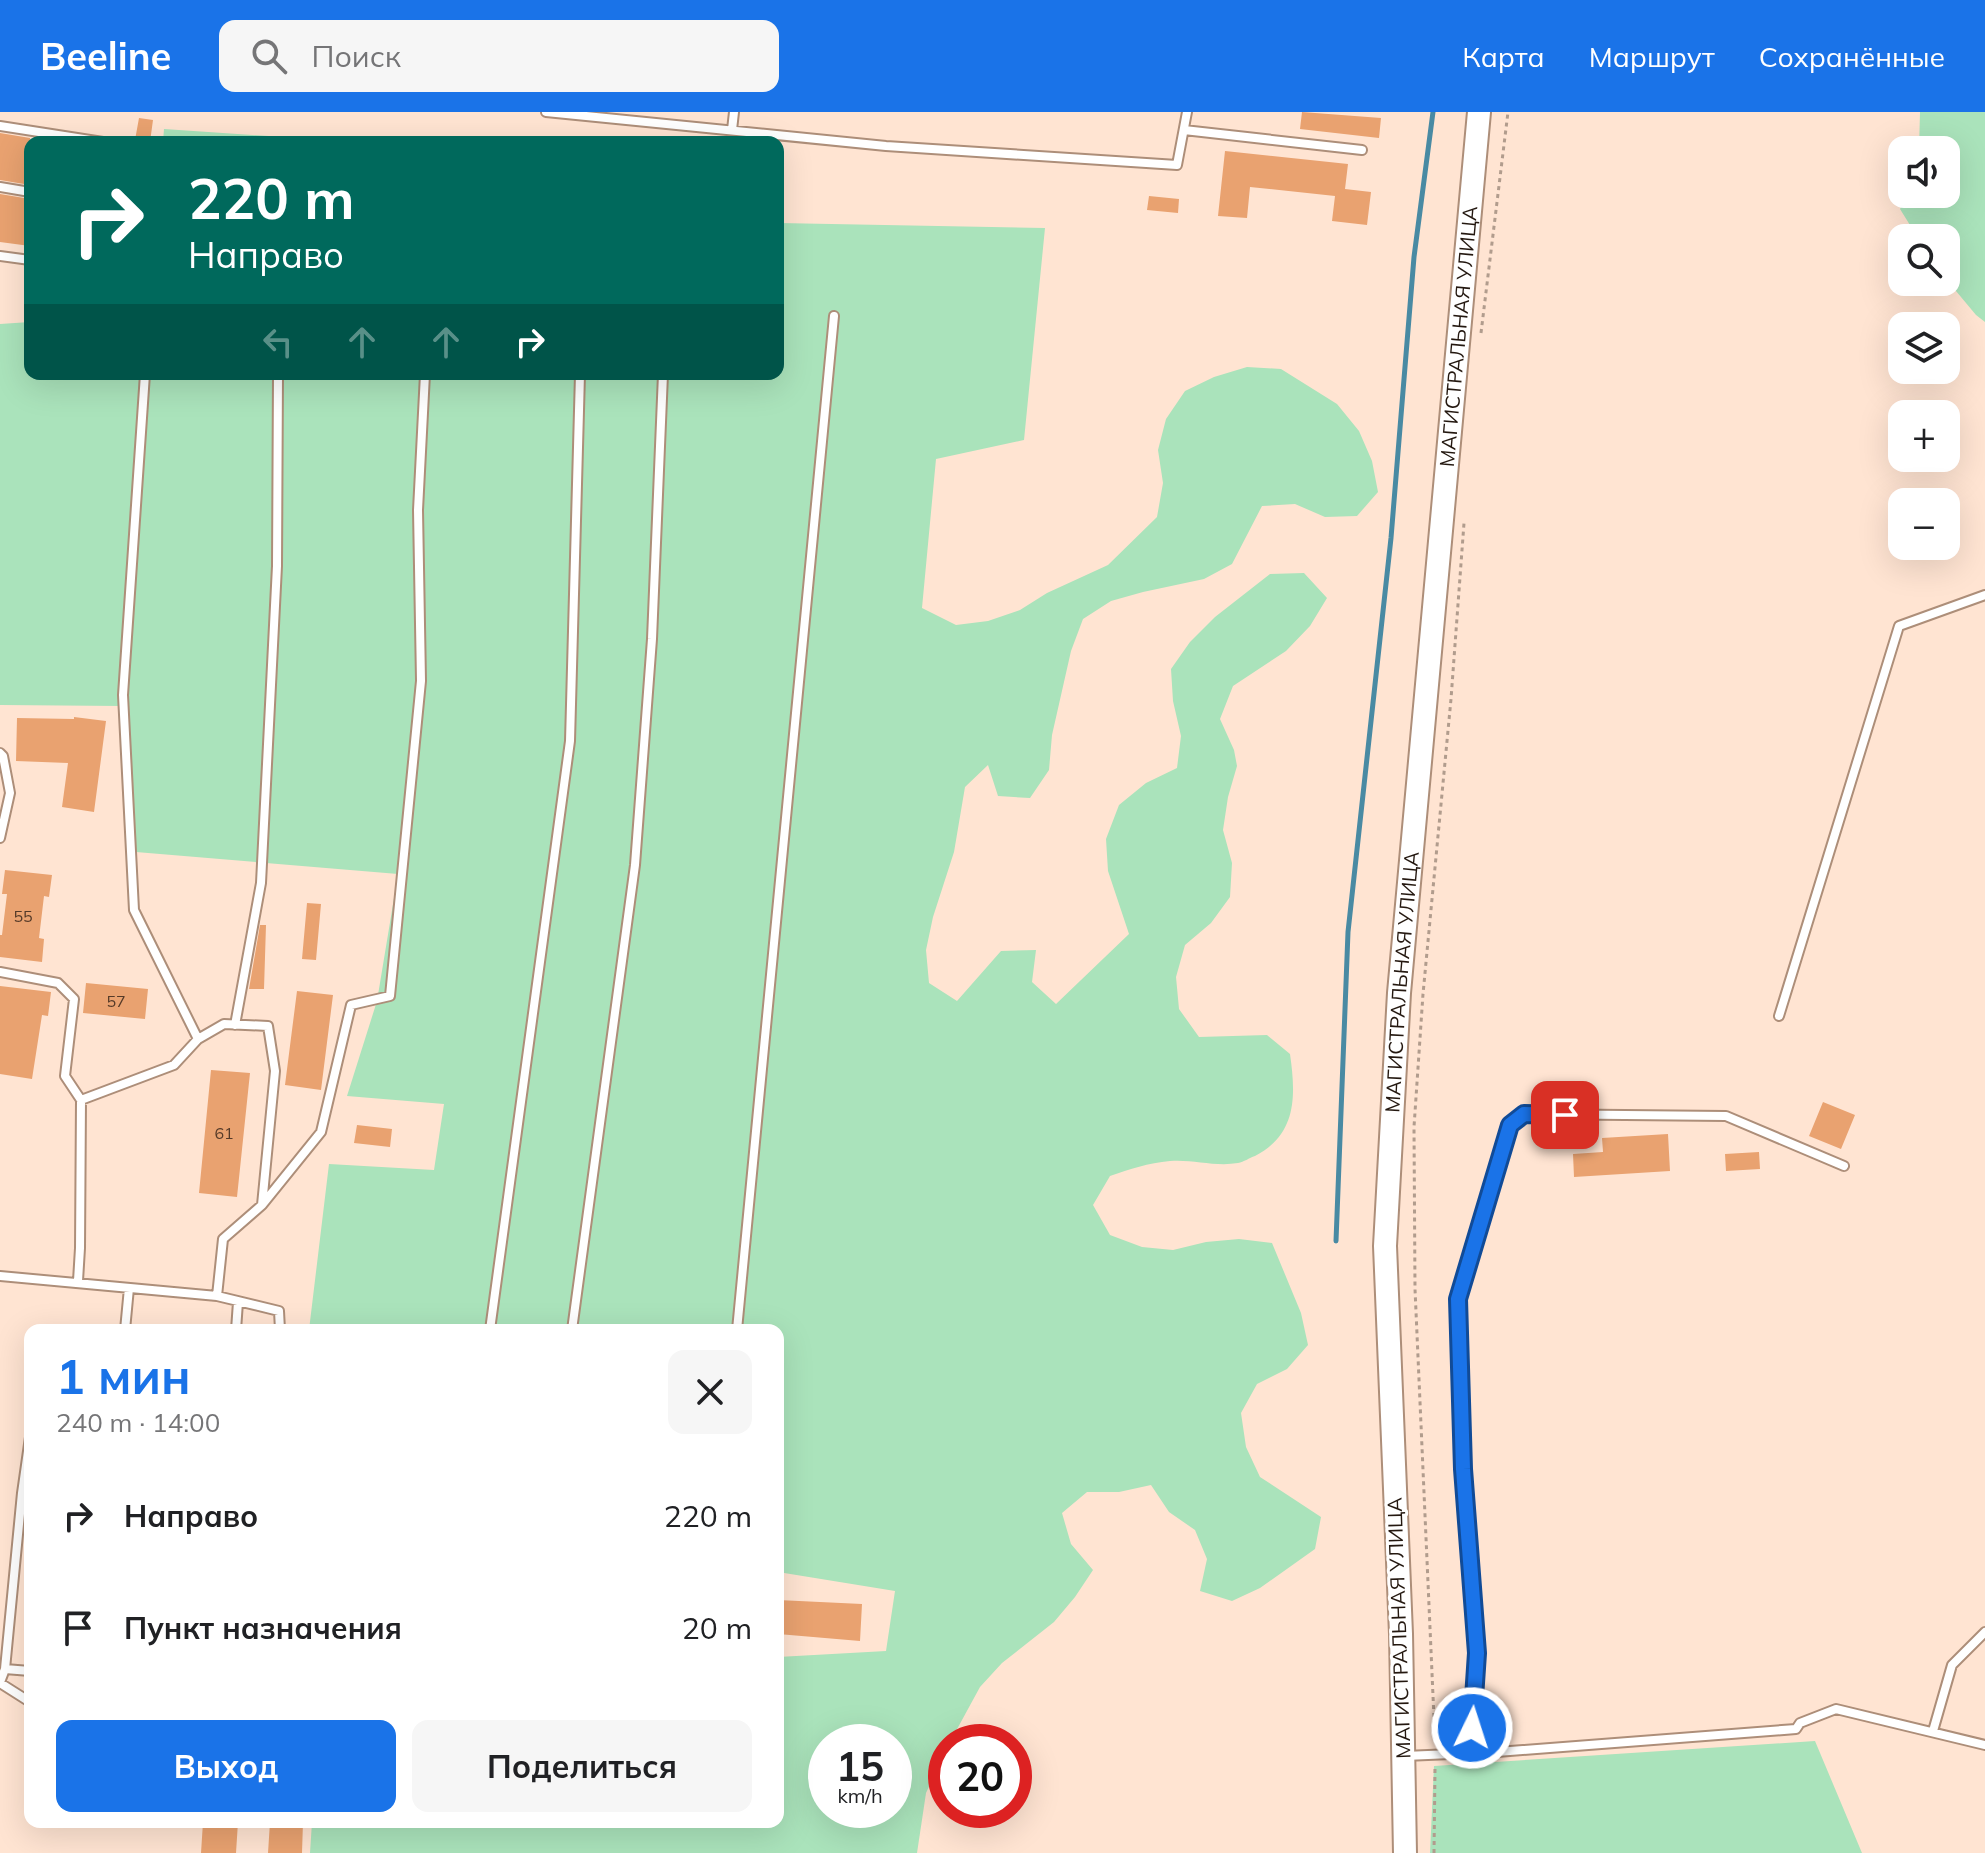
<!DOCTYPE html>
<html lang="ru">
<head>
<meta charset="utf-8">
<style>
  body { margin:0; font-family:Mulish,sans-serif; background:#f6f6f6; color:#202124; height:100vh; display:flex; flex-direction:column; font-size:30px; white-space:nowrap }
  * { box-sizing:border-box; margin:0 }
  p { font-size:26px; color:#757577 }
  .icon { flex:none; width:44px; height:44px; fill:none; stroke:currentColor; stroke-width:2; stroke-linecap:round; stroke-linejoin:round }
  .map { position:relative; flex:1; overflow:hidden }
  .panel { position:absolute; left:24px; top:1212px; width:760px; height:504px; display:flex; flex-direction:column; background:#fff; border-radius:16px; box-shadow:0 8px 32px #0002 }
  .panel>* { flex:none }
  .guide { position:absolute; left:24px; top:24px; width:760px; height:244px; border-radius:16px; box-shadow:0 8px 32px #0002; background:#00695c; color:#fff; overflow:hidden }
  .buttons { position:absolute; left:1888px; top:24px; display:grid; gap:16px }
  .buttons a { display:grid; place-items:center; width:72px; height:72px; border-radius:16px; background:#fff; box-shadow:0 8px 32px #0002; font-size:40px }
  .speed { position:absolute; left:808px; top:1612px; display:flex; gap:16px; font-size:40px; font-weight:700; text-align:center }
  .speed>* { display:grid; place-content:center; width:104px; height:104px; border-radius:50%; background:#fff; box-shadow:0 8px 32px #0002; line-height:1 }
  .speed small { font-size:20px; font-weight:400 }
  .speed .limit { border:12px solid #d22; background:#fff; color:#111 }
  .pin { position:absolute; display:grid; place-items:center; width:68px; height:68px; color:#fff; margin:-34px; border-radius:16px; box-shadow:0 4px 12px #0006 }
  .me { position:absolute; width:88px; margin:-44px; rotate:4deg; stroke-linejoin:round; filter:drop-shadow(0 0 6px #0008) }
  .turn { display:flex; align-items:center; gap:28px; height:168px; padding:0 32px; font-size:36px }
  .turn .icon { width:104px; height:104px; stroke-width:2.5 }
  .turn b { display:block; font-size:56px; line-height:68px }
  .lanes { display:flex; align-items:center; height:76px; padding:0 32px; background:#0003; justify-content:center; gap:40px; direction:ltr }
  .lanes .off { opacity:.35 }
  .round { display:grid; place-items:center; flex:none; width:84px; height:84px; border-radius:16px; background:#f6f6f6 }
  .overview { display:flex; align-items:center; justify-content:space-between; height:136px; padding:0 32px }
  h1 { font-size:48px; font-weight:700; line-height:60px; color:#1a73e8 }
  .button { display:flex; gap:16px; margin-top:auto; padding:16px 32px }
  .button a { flex:1; height:92px; border-radius:16px; background:#1a73e8; color:#fff; font-size:32px; font-weight:700; line-height:92px; text-align:center }
  .button a+a { background:#f6f6f6; color:#202124 }
  ul { padding:0; list-style:none }
  li { display:flex; align-items:center; gap:24px; height:112px; padding:0 32px }
  li div { flex:1 }
  li b { display:block; font-size:30px }
  li em { font-style:normal }
  header { display:flex; align-items:center; gap:48px; box-sizing:border-box; height:112px; padding:0 40px; background:#1a73e8; color:#fff }
  header strong { font-size:38px }
  nav { display:flex; gap:44px; margin-inline-start:auto; font-size:28px }
  .search { width:560px; height:72px; background:#f6f6f6; display:flex; align-items:center; gap:20px; box-sizing:border-box; padding:0 28px; border-radius:16px; color:#757577; font-size:30px }
  .map>svg:first-child { display:block }
</style>
</head>
<body>
<header>
<strong>Beeline</strong>
<div class="search"><svg class="icon" aria-label="search" viewBox="0 0 24 24"><circle cx="10" cy="10" r="6"/><path d="M15 15l6 6"/></svg>Поиск</div>
<nav><a>Карта</a><a>Маршрут</a><a>Сохранённые</a></nav>
</header>
<div class="map">
<svg width="1985" height="1741" viewBox="0 0 1985 1741">
  <rect width="100%" height="100%" fill="#ffe4d2"/>
  <path fill="#aae3bb" fill-rule="evenodd" d="M1920 0H1985V210L1976 203 1946 167V126H1918L1900 97 1908 82H1946V38H1919Z
    M164 17 358 30H163Z
    M778 111 1045 116 1024 328 936 347 922 496 956 513 988 509 1020 498 1047 481 1108 453 1157 405 1163 371 1158 338 1166 307 1185 279 1214 265 1247 255 1281 257 1337 292 1359 319 1372 349 1378 380 1357 404 1325 405 1295 392 1262 394 1232 452 1204 467 1143 480 1111 489 1083 507 1071 539 1052 623 1049 658 1030 686 998 684 988 653 965 675 954 740 933 805 926 838 929 871 957 889 1001 839 1036 838 1032 870 1056 892 1129 822 1108 759 1106 727 1119 693 1146 671 1177 656 1181 624 1173 589 1171 557 1190 530 1215 505 1270 462 1304 461 1327 486 1310 514 1286 539 1233 574 1220 607 1234 638 1237 654 1228 685 1223 718 1232 751 1230 785 1211 811 1185 833 1176 865 1179 897 1199 925 1267 923 1290 942C1296 984 1297 1022 1255 1044 1249 1046 1244 1050 1238 1051 1215 1055 1192 1047 1170 1049 1148 1051 1130 1057 1110 1064L1093 1093 1110 1123 1142 1135 1173 1138 1206 1130 1239 1127 1272 1131 1301 1201 1308 1233 1287 1257 1257 1272 1241 1301 1246 1335 1260 1365 1321 1405 1315 1437 1260 1476 1232 1489 1200 1479 1207 1447 1195 1418 1169 1400 1151 1373 1119 1380H1087L1062 1401 1071 1432 1093 1458 1075 1485 1054 1510 1002 1551 980 1575 950 1630H946V1638L926 1681 917 1741H310L312 1710H778V1545L886 1539 895 1479 778 1460V1218H309L329 1052 434 1058 444 992 347 984 377 889 398 762 136 740 122 594 0 593V212L30 210V262H778ZM826 1630H894V1698H826Z
    M1815 1629 1862 1741H1430L1434 1654Z"/>
  <g fill="none" stroke-linecap="round" stroke-linejoin="round">
    <path stroke="#498aa3" stroke-width="5" d="M1336 1129 1348 820 1391 426 1414 145 1433 0"/>
  </g>
  <path fill="#e9a270" d="M1302 0 1381 6 1379 26 1300 17Z
    M139 6 153 8 150 30 135 28Z
    M0 21 30 26V73L0 68Z
    M1225 39 1348 52 1345 77 1371 80 1367 113 1332 109 1335 84 1250 75 1247 106 1218 104Z
    M0 82 30 87V134L0 130Z
    M1149 84 1179 87 1178 101 1147 98Z
    M74 605 106 609 94 700 62 695 68 651 16 649 17 606 74 607Z
    M5 758 52 763 49 785 44 784 39 826 44 827 42 850 0 845V823H2L7 782H2Z
    M307 791 321 792 316 848 302 847Z
    M260 813H266L264 877H249Z
    M86 871 148 877 145 907 83 901Z
    M0 874 51 880 48 904 42 903 32 967 0 962Z
    M297 879 333 883 321 978 285 973Z
    M211 958 250 961 237 1085 199 1081Z
    M1823 990 1855 1003 1841 1037 1809 1024Z
    M357 1013 392 1017 390 1035 354 1031Z
    M1668 1022 1670 1059 1574 1065 1573 1042 1603 1040 1602 1026Z
    M1759 1040 1760 1057 1726 1059 1725 1042Z
    M778 1488 862 1492 860 1529 778 1522Z
    M203 1710H238L236 1741H201Z
    M270 1710H303L302 1741H268Z"/>
  <g fill="none" stroke-linecap="round" stroke-linejoin="round">
    <defs>
      <path id="service" d="M546 0 886 34 1177 53 1187 0
        M0 14 103 30
        M732 18 734 0
        M1184 18 1362 38
        M0 75 30 80
        M0 144 30 148
        M145 262 123 583 134 798 198 927
        M0 641 3 644 10 681 0 726
        M0 860 58 871 74 887 65 964 81 988
        M1779 904 1899 514 1985 483
        M235 913 261 771 277 454 278 262
        M262 1093 321 1020 351 893 390 884 421 569 418 398 425 262
        M0 1164 217 1184 279 1199 280 1218
        M78 1169 80 1136 81 988 174 953 198 927 224 912 268 914 275 959 262 1093 223 1127 217 1184
        M125 1218 129 1176
        M236 1218 238 1190
        M490 1218 570 629 580 262
        M572 1218 635 753 652 527 663 262
        M737 1218 834 204
        M5 1557 30 1559
        M0 1570 5 1557 22 1381 30 1325
        M0 1571 30 1590
        M1933 1619 1952 1553 1985 1520
        M1471 1641 1477 1541 1463 1357 1458 1187 1510 1013 1524 1002 1726 1004 1844 1054
        M1405 1644 1497 1640 1796 1617 1800 1611 1836 1597 1985 1633"/>
      <g id="secondary">
        <path id="s1" d="M1405 1741 1401 1522 1385 1134 1399 881 1479 0"/>
      </g>
    </defs>
    <use href="#service" stroke="#ad8e79" stroke-width="12"/>
    <use href="#secondary" stroke="#ad8e79" stroke-width="26"/>
    <path stroke="#b19c8d" stroke-width="3" stroke-dasharray="4 4" stroke-linecap="butt" d="M1481 221 1508 0
      M1435 1629 1415 1177 1414 1015 1423 882 1451 587 1464 411
      M1434 1741 1435 1657"/>
    <use href="#service" stroke="#fff" stroke-width="8"/>
    <use href="#secondary" stroke="#fff" stroke-width="22"/>
  </g>
  <g fill="none" stroke-linecap="round" stroke-linejoin="round">
    <defs>
      <path id="route" d="M1472 1616 1477 1541 1463 1357 1458 1187 1510 1013 1524 1002 1565 1003"/>
    </defs>
    <use href="#route" stroke="#114b97" stroke-width="20"/>
    <use href="#route" stroke="#1a73e8" stroke-width="14"/>
  </g>
  <g text-anchor="middle" stroke-width="6" stroke-linejoin="round" paint-order="stroke">
    <g font-size="16" fill="#553a28">
      <text x="23" y="810">55</text>
      <text x="116" y="895">57</text>
      <text x="224" y="1027">61</text>
    </g>
    <g font-size="20" fill="#241810" stroke="#fff">
      <text dy="7" stroke="none"><textPath href="#s1" startOffset="1520">МАГИСТРАЛЬНАЯ УЛИЦА</textPath></text>
      <text dy="7" stroke="none"><textPath href="#s1" startOffset="872">МАГИСТРАЛЬНАЯ УЛИЦА</textPath></text>
      <text transform="translate(1399 1516) rotate(-92)" y="7">МАГИСТРАЛЬНАЯ УЛИЦА</text>
    </g>
  </g>
</svg>
<div class="buttons">
<a><svg class="icon" aria-label="sound" viewBox="0 0 24 24"><path d="M4 9h4l5-4v14l-5-4H4zM17 9q2 3 0 6"/></svg></a>
<a><svg class="icon" aria-label="search" viewBox="0 0 24 24"><circle cx="10" cy="10" r="6"/><path d="M15 15l6 6"/></svg></a>
<a><svg class="icon" aria-label="layers" viewBox="0 0 24 24"><path d="M12 4l9 5-9 5-9-5zM3 14l9 5 9-5"/></svg></a>
<a>+</a>
<a>−</a>
</div>
<div class="speed"><div>15<small>km/h</small></div><div class="limit">20</div></div>
<div class="pin" style="left:1565px;top:1003px;background:#d93025"><svg class="icon" aria-label="arrive" viewBox="0 0 24 24"><path d="M6 21V4h12l-3 4 3 4H6"/></svg></div>
<svg class="me" style="left:1472px;top:1616px" viewBox="-20 -20 40 40"><circle r="17" fill="#1a73e8" stroke="#fff" stroke-width="3"/><path d="M0-11L8 9 0 5-8 9z" fill="#fff"/></svg>
<div class="guide">
<div class="turn"><svg class="icon" aria-label="right" viewBox="0 0 24 24"><path d="M7 20v-9h11M14 6l5 5-5 5"/></svg><div><b>220 m</b>Направо</div></div>
<div class="lanes"><svg class="icon off" aria-label="left" viewBox="0 0 24 24"><path d="M17 20v-9H6M10 6l-5 5 5 5"/></svg><svg class="icon off" aria-label="ahead" viewBox="0 0 24 24"><path d="M12 20V5M6 11l6-6 6 6"/></svg><svg class="icon off" aria-label="ahead" viewBox="0 0 24 24"><path d="M12 20V5M6 11l6-6 6 6"/></svg><svg class="icon" aria-label="right" viewBox="0 0 24 24"><path d="M7 20v-9h11M14 6l5 5-5 5"/></svg></div>
</div>
<section class="panel">
<div class="overview"><div><h1>1 мин</h1><p>240 m · 14:00</p></div><a class="round"><svg class="icon" aria-label="close" viewBox="0 0 24 24"><path d="M6 6l12 12M18 6L6 18"/></svg></a></div>
<ul>
<li><svg class="icon" aria-label="right" viewBox="0 0 24 24"><path d="M7 20v-9h11M14 6l5 5-5 5"/></svg><div><b>Направо</b></div><em>220 m</em></li>
<li><svg class="icon" aria-label="arrive" viewBox="0 0 24 24"><path d="M6 21V4h12l-3 4 3 4H6"/></svg><div><b>Пункт назначения</b></div><em>20 m</em></li>
</ul>
<div class="button"><a>Выход</a><a>Поделиться</a></div>
</section>
</div>
</body>
</html>
